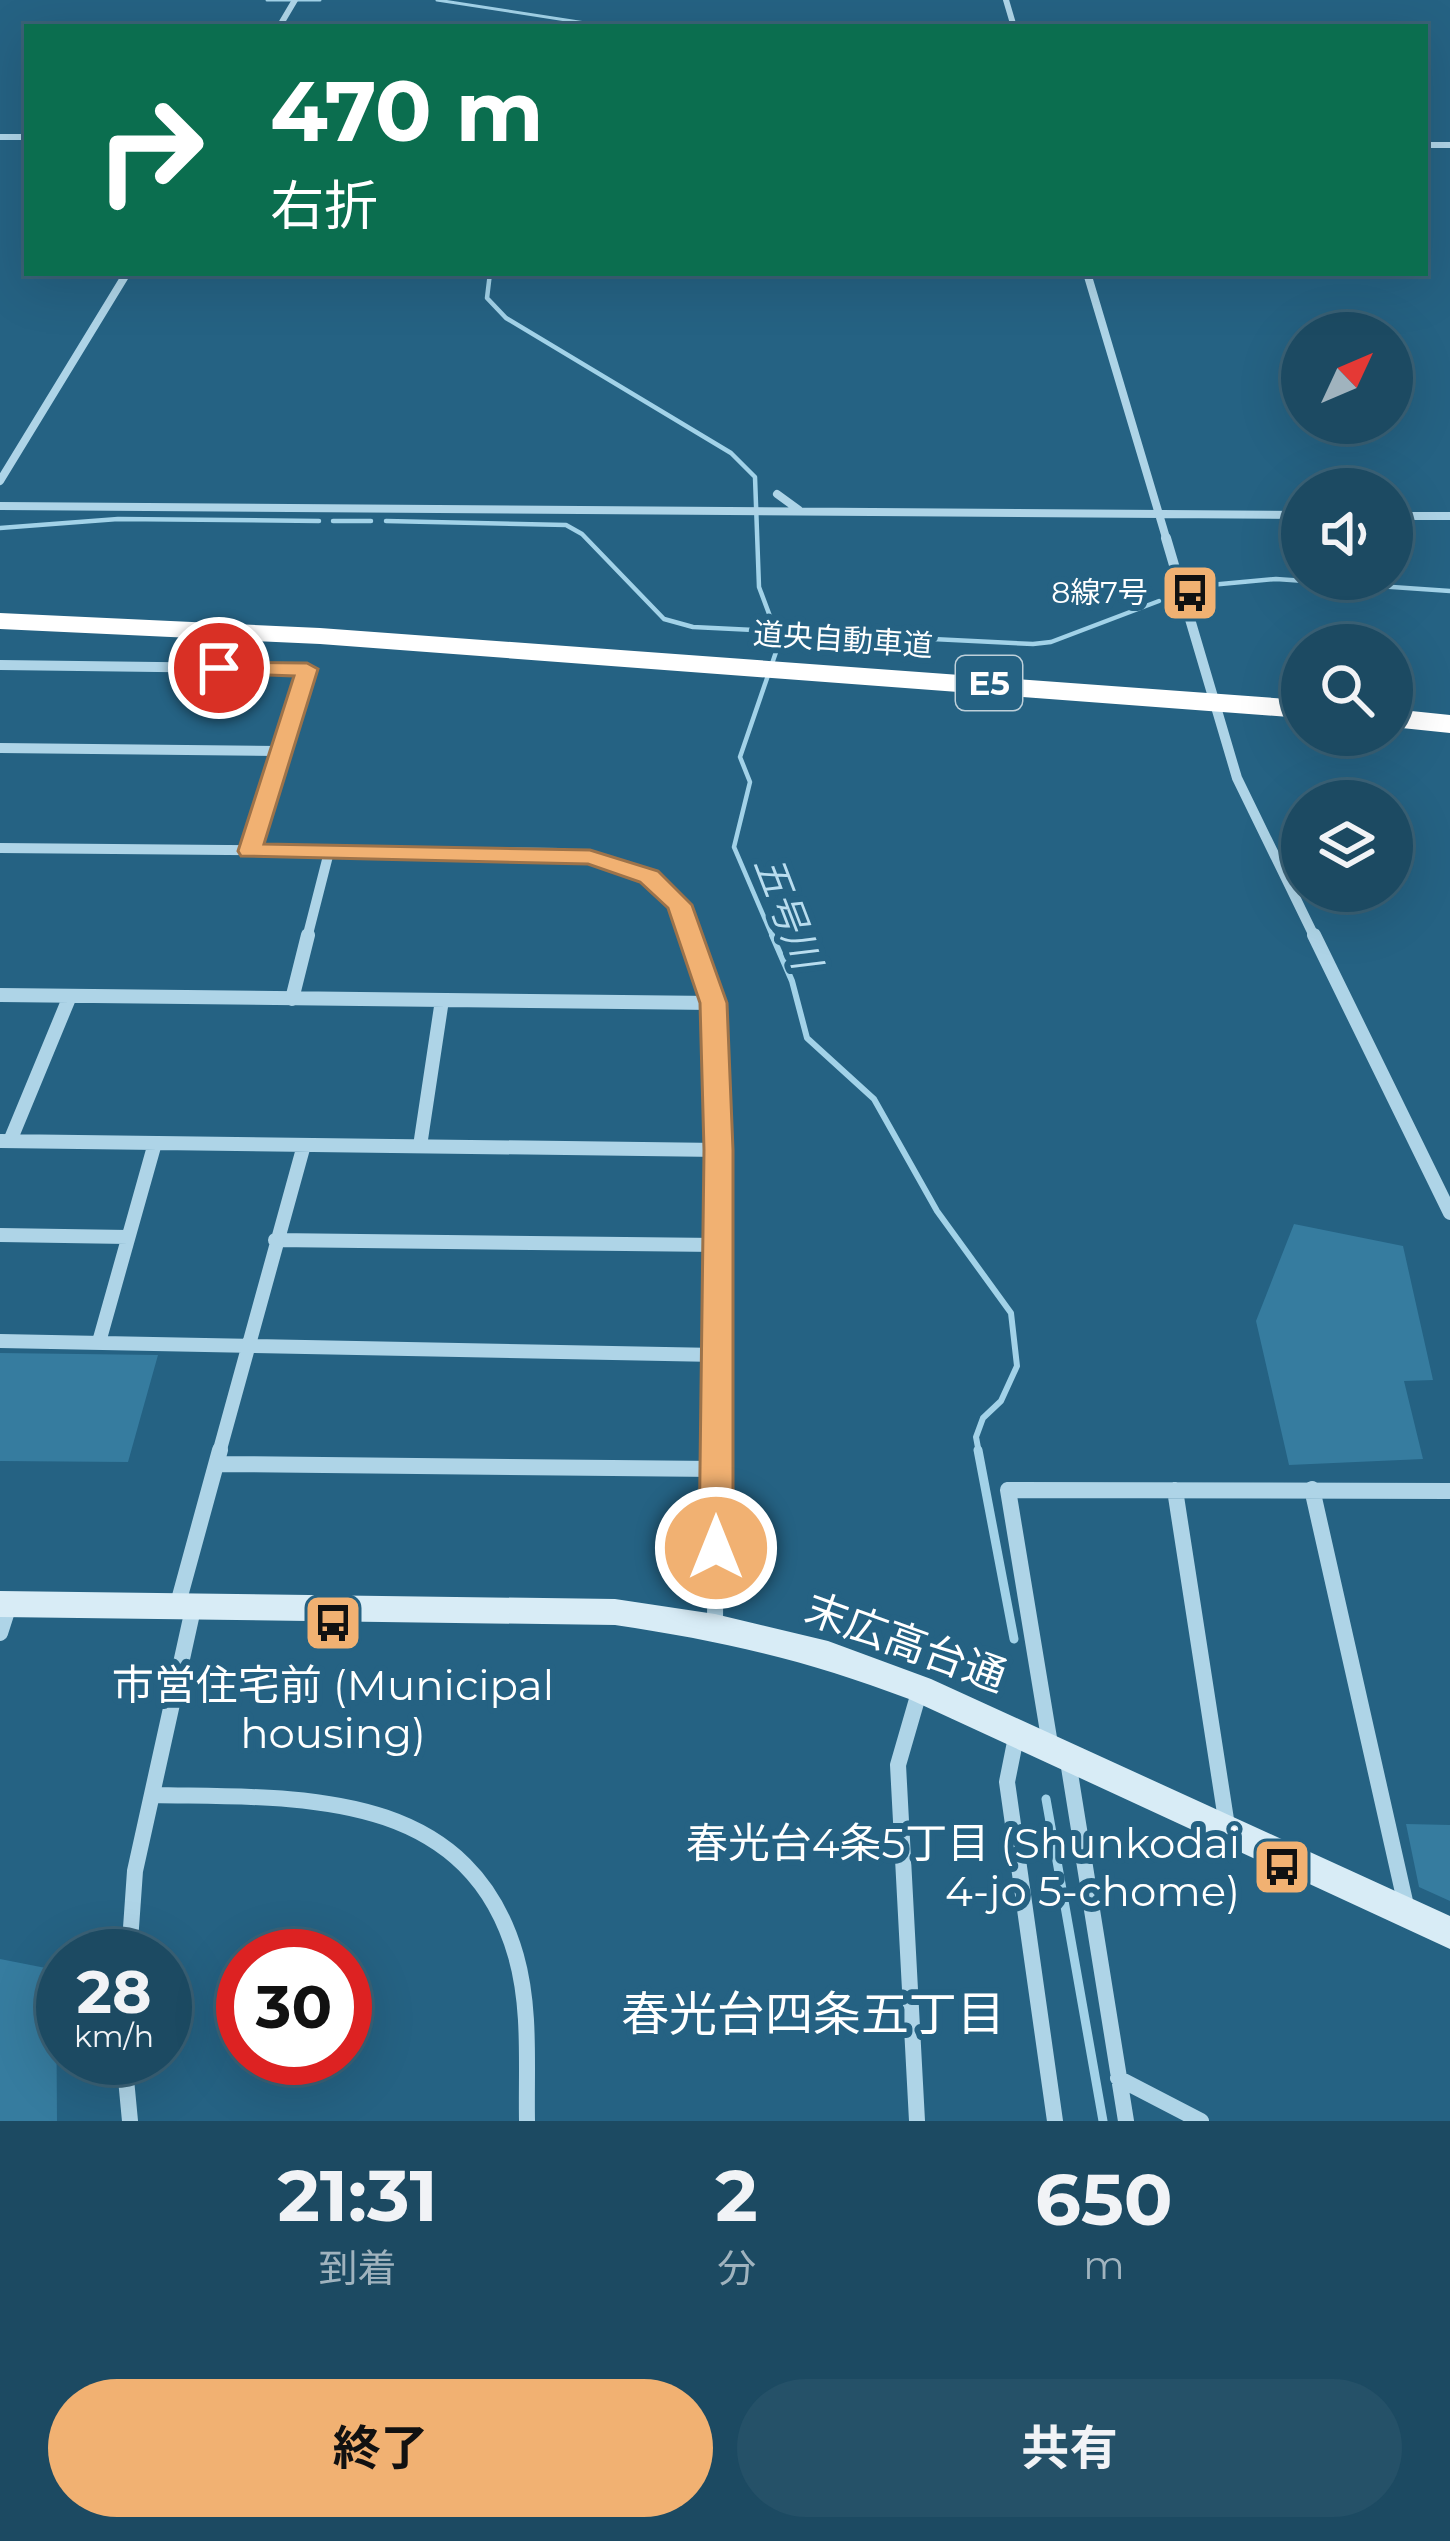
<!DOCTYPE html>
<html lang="ja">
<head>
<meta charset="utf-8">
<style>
  body { margin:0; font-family:Montserrat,"Noto Sans JP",sans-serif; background:#255168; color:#f1f3f6; height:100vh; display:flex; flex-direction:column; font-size:45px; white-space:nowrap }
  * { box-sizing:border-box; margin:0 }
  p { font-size:39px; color:#a0b3be }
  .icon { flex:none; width:66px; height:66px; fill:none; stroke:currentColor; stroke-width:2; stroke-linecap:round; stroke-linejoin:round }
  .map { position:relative; height:2121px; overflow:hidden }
  .side { display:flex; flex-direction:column; background:#1c4a62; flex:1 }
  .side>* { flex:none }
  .banner { position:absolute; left:24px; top:24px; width:1404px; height:252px; border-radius:0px; box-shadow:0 12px 48px #0002,0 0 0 3px #3a6277; background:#0b6e4f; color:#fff; overflow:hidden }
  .needle { width:78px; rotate:46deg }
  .controls { position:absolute; left:1281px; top:312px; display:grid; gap:24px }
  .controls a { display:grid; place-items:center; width:132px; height:132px; border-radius:50%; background:#1c4a62; box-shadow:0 12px 48px #0002,0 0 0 3px #3a6277; font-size:60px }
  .speed { position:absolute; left:36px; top:1929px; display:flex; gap:24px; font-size:60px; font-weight:700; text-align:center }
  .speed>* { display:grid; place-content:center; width:156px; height:156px; border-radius:50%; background:#1c4a62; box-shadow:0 12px 48px #0002,0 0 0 3px #3a6277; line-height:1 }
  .speed small { font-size:30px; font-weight:400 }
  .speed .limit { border:18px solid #d22; background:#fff; color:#111 }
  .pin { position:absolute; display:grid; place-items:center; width:102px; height:102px; color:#fff; margin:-51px; border:6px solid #fff; border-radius:50%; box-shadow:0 3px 12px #0007 }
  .me { position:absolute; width:132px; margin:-66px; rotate:0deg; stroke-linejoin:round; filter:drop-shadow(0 0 9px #0008) }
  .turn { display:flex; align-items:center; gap:42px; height:252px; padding:0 48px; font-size:54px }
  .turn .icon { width:156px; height:156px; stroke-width:2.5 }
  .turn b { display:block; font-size:84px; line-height:102px }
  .eta { display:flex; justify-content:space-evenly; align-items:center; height:204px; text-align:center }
  .eta b { font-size:72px; font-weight:700; line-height:84px }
  .primary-button { display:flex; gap:24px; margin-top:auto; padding:24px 48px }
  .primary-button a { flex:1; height:138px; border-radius:72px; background:#f1b172; color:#111; font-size:48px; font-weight:700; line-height:138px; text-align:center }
  .primary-button a+a { background:#255168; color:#f1f3f6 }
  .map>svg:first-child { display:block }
</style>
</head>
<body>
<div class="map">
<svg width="1450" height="2121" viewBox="0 0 1450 2121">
  <rect width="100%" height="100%" fill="#256283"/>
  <path fill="#367c9f" d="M1294 1224 1403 1246 1433 1380 1404 1381 1423 1459 1289 1465 1256 1321Z
    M0 1353 158 1355 128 1462 0 1461Z
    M1406 1824 1450 1825V1901L1419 1887Z
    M0 1959 56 1970 57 2121H0Z"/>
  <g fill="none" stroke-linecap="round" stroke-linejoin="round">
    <path stroke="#a2d2e8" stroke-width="3" d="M267 0H320
      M437 0 611 27"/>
    <path stroke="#a2d2e8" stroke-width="4.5" d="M490 273 487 298 506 318 731 453 755 477 759 587 774 627 776 652 740 757 750 782 734 847 773 938
      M333 521H371
      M386 521 566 525 582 534 664 619 693 627 1033 644 1051 642 1159 601
      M0 528 118 519 319 521
      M1210 585 1276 579 1450 591"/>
    <path stroke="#a2d2e8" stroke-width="6" d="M772 935 792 981 807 1038 874 1099 937 1211 1011 1313 1017 1366 1001 1401 983 1418 976 1437 979 1453"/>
    <path stroke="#a2d2e8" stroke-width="9" d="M978 1450 1014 1639
      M1046 1799 1103 2121"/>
    <path stroke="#aed4e7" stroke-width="6" d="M1006 0 1014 27
      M279 27 295 0
      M0 137H27
      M1425 145H1450"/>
    <path stroke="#aed4e7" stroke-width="8" d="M1087 273 1167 541
      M0 481 127 273
      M777 494 799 510
      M0 506 1302 515
      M1392 516H1450"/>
    <path stroke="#aed4e7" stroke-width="10" d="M1166 538 1237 778 1315 938
      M0 665 307 669 250 851
      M0 748 278 751
      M0 848 560 853C624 864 668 870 691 938
      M307 938 329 852"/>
    <path stroke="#aed4e7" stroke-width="14" d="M690 935 713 1003 719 1150 716 1453
      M1314 935 1450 1213
      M0 995 713 1003
      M292 999 308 935
      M0 1141 719 1150
      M10 1141 70 996
      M420 1146 442 1000
      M0 1235 128 1237
      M275 1240 718 1245
      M0 1341 717 1355
      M99 1342 155 1143
      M219 1453 304 1145"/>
    <path stroke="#aed4e7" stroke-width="16" d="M219 1464 716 1469
      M1312 1489 1407 1910
      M1175 1490 1227 1826
      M177 1607 220 1450
      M715 1625 716 1450
      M0 1633 9 1605
      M1017 1732 1007 1782 1055 2121
      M1050 1744 1008 1490 1450 1491
      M1068 1761 1126 2121
      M154 1795C294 1798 467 1785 516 1956 531 2009 526 2067 527 2121
      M129 1956 135 1871 193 1609
      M124 2058 130 2121
      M1118 2078 1201 2121
      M917 2121 898 1765 920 1689"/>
    <path fill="#d8ecf6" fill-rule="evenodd" d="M0 1591 615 1599 715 1614 828 1641 931 1679 1450 1916V1949L909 1699C807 1660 722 1641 615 1625L0 1617Z"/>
    <path fill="#fff" fill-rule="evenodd" d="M0 613 320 628 1302 700V718L320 644 0 629Z
      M1392 709 1450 715V733L1392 727Z"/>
  </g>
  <path fill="#f1b172" stroke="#9d734a" stroke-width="3" d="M219 662 307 663 318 669 264 844 590 850 658 871 692 905 727 1003 733 1150V1548L728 1557 716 1561 704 1557 699 1548 704 1150 700 1003 668 908 640 882 588 864 241 856 238 851 294 676 212 673 209 668Z"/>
  <defs>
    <symbol id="bus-square" viewBox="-11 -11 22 22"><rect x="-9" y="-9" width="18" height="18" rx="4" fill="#f1b172" stroke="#256283"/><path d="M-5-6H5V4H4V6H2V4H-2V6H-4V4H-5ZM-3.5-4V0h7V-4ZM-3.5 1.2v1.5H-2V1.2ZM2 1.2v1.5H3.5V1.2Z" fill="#111"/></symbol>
  </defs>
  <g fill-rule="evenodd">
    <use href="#bus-square" x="1157" y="560" width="66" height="66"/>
    <use href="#bus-square" x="300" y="1590" width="66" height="66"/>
    <use href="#bus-square" x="1249" y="1834" width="66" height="66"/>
  </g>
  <g text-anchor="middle" stroke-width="12" stroke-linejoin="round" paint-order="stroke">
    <g font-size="30" fill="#fff" stroke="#256283" text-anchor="end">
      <text x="1148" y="603">8線7号</text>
    </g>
    <g font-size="30" fill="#fff" stroke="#256283">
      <text transform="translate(843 640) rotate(4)" y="10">道央自動車道</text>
    </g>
    <rect fill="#256283" stroke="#bed0da" stroke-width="3" x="956" y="656" width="66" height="54" rx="9"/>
    <g font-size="33" font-weight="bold" fill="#fff">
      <text x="989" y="695">E5</text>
    </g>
    <g font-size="39" font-style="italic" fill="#b9ddef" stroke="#256283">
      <text transform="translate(788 912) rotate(69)" y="14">五号川</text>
    </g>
    <g font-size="42" fill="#fff" stroke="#256283">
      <text transform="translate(906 1642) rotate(20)" y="15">末広高台通</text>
    </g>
    <g font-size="42" fill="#fff" stroke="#256283">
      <text x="333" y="1700">市営住宅前 (Municipal<tspan x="333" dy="48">housing)</tspan></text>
      <text x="1240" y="1858" text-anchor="end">春光台4条5丁目 (Shunkodai<tspan x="1240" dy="48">4-jo 5-chome)</tspan></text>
    </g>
    <g font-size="48" fill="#fff" stroke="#256283">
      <text x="813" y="2031">春光台四条五丁目</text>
    </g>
  </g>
</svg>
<div class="controls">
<a><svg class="needle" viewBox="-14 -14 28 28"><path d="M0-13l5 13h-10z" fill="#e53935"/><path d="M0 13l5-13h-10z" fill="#a0b3be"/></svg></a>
<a><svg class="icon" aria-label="sound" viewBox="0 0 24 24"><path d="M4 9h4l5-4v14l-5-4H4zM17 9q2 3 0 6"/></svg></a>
<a><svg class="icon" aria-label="search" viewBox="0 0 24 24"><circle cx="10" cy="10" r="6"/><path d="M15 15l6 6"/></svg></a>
<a><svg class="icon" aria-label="layers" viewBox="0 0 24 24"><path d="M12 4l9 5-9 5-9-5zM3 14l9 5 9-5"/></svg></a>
</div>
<div class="speed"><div>28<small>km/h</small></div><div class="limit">30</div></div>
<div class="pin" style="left:219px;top:668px;background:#d93025"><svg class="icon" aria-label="arrive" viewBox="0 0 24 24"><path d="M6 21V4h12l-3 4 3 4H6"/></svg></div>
<svg class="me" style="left:716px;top:1548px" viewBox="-20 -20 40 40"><circle r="17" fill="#f1b172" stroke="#fff" stroke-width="3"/><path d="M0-11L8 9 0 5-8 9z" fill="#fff"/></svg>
<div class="banner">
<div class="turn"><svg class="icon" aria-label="right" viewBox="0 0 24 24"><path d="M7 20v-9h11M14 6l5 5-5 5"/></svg><div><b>470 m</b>右折</div></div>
</div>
</div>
<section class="side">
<div class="eta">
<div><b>21:31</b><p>到着</p></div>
<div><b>2</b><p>分</p></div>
<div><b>650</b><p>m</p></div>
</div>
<div class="primary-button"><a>終了</a><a>共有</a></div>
</section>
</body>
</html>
